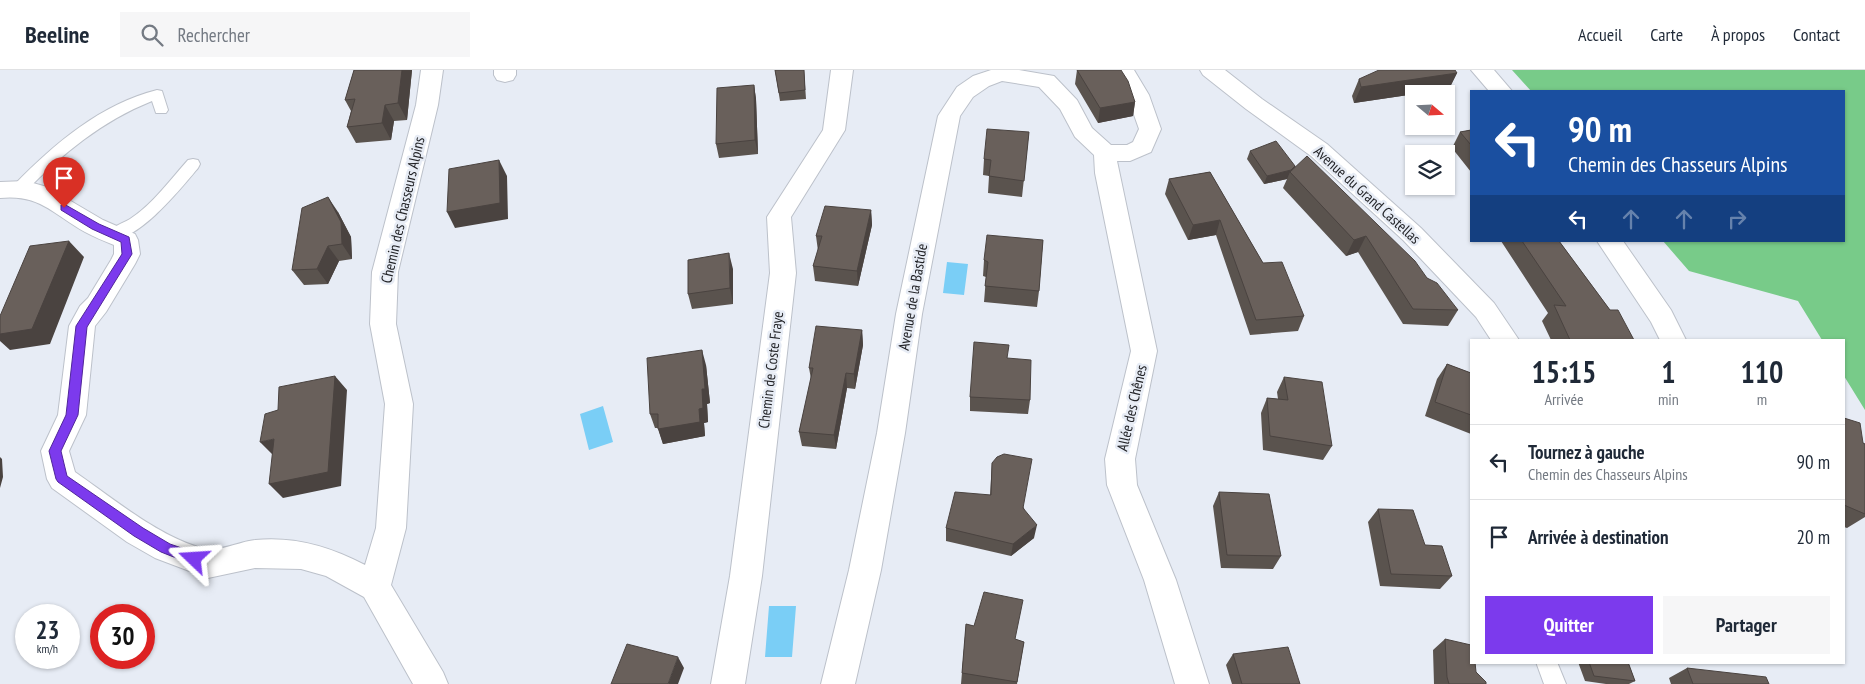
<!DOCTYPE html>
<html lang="fr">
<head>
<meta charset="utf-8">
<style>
  body { margin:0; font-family:"PT Sans Narrow",sans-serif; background:#f6f6f7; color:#1f2937; height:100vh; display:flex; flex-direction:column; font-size:19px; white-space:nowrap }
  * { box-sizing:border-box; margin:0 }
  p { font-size:16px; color:#747a83 }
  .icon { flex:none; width:28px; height:28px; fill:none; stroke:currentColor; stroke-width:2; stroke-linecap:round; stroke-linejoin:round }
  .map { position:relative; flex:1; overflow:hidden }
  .drawer { position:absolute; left:1470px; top:269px; width:375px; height:325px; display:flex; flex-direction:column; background:#fff; border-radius:0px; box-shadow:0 1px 4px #0004 }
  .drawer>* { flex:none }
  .hud { position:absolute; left:1470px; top:20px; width:375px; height:152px; border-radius:0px; box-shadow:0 1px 4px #0004; background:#1a4fa0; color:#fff; overflow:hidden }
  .needle { width:32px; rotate:109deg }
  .controls { position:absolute; left:1405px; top:15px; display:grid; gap:10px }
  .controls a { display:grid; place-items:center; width:50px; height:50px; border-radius:0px; background:#fff; box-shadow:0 1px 4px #0004; font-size:25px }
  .speed { position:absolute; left:15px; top:534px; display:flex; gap:10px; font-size:25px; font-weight:700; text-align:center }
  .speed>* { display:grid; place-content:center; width:65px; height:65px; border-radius:50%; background:#fff; box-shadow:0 1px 4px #0004; line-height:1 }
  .speed small { font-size:12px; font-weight:400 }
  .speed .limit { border:8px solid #d22; background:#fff; color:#111 }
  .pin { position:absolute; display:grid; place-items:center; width:42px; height:42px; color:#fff; margin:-51px -21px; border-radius:50% 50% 50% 0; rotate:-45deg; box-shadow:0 0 5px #0007 }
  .pin .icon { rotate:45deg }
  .me { position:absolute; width:55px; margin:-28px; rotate:290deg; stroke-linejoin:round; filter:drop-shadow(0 0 4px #0008) }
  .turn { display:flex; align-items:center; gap:18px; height:105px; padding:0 15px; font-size:22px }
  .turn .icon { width:65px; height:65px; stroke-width:2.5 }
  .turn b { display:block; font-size:35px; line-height:42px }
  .lanes { display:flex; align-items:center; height:48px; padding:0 15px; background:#0003; justify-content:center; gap:25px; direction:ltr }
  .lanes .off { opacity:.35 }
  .eta { display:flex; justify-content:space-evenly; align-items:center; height:85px; text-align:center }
  .eta b { font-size:30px; font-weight:700; line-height:35px }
  .cta { display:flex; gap:10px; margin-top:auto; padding:10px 15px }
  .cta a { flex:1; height:58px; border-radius:0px; background:#7c3aed; color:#fff; font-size:20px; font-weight:700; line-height:58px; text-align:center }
  .cta a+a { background:#f6f6f7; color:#1f2937 }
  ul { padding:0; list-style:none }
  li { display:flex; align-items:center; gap:15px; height:75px; padding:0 15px; border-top:1px solid #e0e1e3 }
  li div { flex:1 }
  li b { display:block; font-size:19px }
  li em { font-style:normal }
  header { display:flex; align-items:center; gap:30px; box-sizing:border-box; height:70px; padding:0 25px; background:#fff; border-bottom:1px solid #e0e1e3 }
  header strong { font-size:24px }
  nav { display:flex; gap:28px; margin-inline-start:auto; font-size:18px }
  .search { width:350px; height:45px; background:#f6f6f7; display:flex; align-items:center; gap:12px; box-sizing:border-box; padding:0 18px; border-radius:0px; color:#747a83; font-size:19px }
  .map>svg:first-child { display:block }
</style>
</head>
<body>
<header>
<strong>Beeline</strong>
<div class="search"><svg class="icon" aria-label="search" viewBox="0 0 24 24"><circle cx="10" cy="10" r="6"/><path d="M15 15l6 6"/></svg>Rechercher</div>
<nav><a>Accueil</a><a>Carte</a><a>À propos</a><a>Contact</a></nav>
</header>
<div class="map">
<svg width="1865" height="614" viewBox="0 0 1865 614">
  <rect width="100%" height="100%" fill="#e7ecf5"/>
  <path fill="#78cb89" d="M1512 0H1865V340L1844 306V270H1822L1798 231 1689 201 1663 171H1844V21H1531Z"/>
  <path fill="#7acef6" d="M947 192 968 194 964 225 943 223Z
    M603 336 613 372 589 380 580 344Z
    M769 536H796L792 587H765Z"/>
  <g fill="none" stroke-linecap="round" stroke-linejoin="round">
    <defs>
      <path id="lane" d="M157 20 162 21 168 40 166 43H156L152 31C102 51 62 84 25 122L20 123 15 122 12 118 15 114C54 74 101 34 157 20Z
        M193 89 198 90 200 94 198 98C183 116 135 176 109 168L107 164C112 156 122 154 130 149 152 135 170 110 188 90Z
        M1536 592H1557L1566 614H1544Z"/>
      <path id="street" d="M421 0H443L438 35 398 202 396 254 413 334 406 458 391 515 443 602 448 614H413L364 527 326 506 301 499 255 498 208 508 155 488 127 472 52 418 47 409 41 381 58 345 69 256 80 236 88 228 111 190 114 184V175C104 171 94 167 85 162 53 144 40 124 0 128V112L26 111 47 117 103 150 135 164 138 170 140 184 135 194 106 242 95 256 86 345 69 381 75 402C111 427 163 470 206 479 219 482 242 471 255 470 295 466 331 477 365 495L376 458 385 334 370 254 372 202 416 35Z
        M494 0H516V5L513 10 505 12 497 10 494 5Z
        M831 0H853L845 60 791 147 796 203 762 506 745 614H711L730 506 770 203 767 147 823 60Z
        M991 0H1019L1054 6 1077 30 1092 58 1111 75H1127L1133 72 1139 59 1127 25 1112 0H1134L1149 25 1161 59 1151 82 1130 91H1117L1157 281 1135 389 1137 415 1176 510 1209 614H1175L1144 510 1107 415 1105 389 1131 281 1095 103 1094 85 1075 67 1060 39 1039 17 1002 11 989 16 973 27 960 46 922 244 905 363 881 500 855 614H821L849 500 877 363 896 244 938 46 957 17 973 6Z
        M1200 0H1225L1262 29 1327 74 1421 158 1494 233 1519 270H1491L1476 247 1403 170 1311 86 1246 39 1203 5Z
        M1471 0H1494L1512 21H1489Z
        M1597 171H1623L1671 240 1686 270H1660L1651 252Z"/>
    </defs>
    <use href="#lane" stroke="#bcc1ca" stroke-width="2"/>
    <use href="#street" stroke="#bcc1ca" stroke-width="2"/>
    <use href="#lane" fill="#fff" fill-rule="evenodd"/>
    <use href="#street" fill="#fff" fill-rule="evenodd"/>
  </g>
  <path fill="#5a534e" d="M354 0H412L407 50 394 51 391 70 356 73 347 57 351 41 345 30Z
    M775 0H804L806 29 780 31Z
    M1077 0 1135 32 1133 46 1098 53 1075 14Z
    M1457 3 1449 19 1354 33 1352 26 1359 9Z
    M754 15 756 29 758 84 719 88 716 74Z
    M1471 60V102L1452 78 1460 62Z
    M1029 62 1022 127 988 123 989 106 983 105 984 89Z
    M1250 81 1295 96 1427 208 1458 240 1448 256 1403 254 1358 182 1346 186 1283 118 1287 109 1264 114 1247 89Z
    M1210 102 1263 193 1304 246 1298 261 1250 265 1216 165 1188 170 1165 124 1169 109Z
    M871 140 872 155 858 216 815 211 813 196 818 181 816 166Z
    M338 142 351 167 352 189 339 191 328 214 304 215 292 200Z
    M1043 170 1039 221 1037 237 984 232 986 207 983 206 984 190Z
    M1501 171H1559L1610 240 1634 270H1551L1542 251 1548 243Z
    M733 199V234L692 239 688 224Z
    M862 260 863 275 855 319 847 318 836 379 802 376 799 362 811 309 809 298Z
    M1007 288 1030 330 1028 344 970 341V327Z
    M1447 294 1471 303V364L1425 346 1437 309Z
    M706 295 710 333 707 334 708 352 704 353 705 366 663 374 658 358H655L650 344Z
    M1284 307 1332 376 1323 390 1263 380 1261 343 1267 328 1278 329 1277 322Z
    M1844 348 1863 373 1865 374V447L1847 458 1844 457Z
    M992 393 1024 438 1034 468 1011 486 946 471V458L990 425Z
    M1219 422 1281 486 1273 499 1221 498 1213 436Z
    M1378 439 1425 475 1452 506 1440 519 1380 516 1368 452Z
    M966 554 1024 572 1017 614H961Z
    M1445 569 1476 602 1486 614H1434L1433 580Z
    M1233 584 1300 614H1232L1226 595Z
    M1578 592H1628L1635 611 1629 614H1606L1585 611Z
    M1687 598 1769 614H1671L1669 608Z"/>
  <path fill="#4a4340" d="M402 0H412L407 50 398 33Z
    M1457 3 1449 19 1354 33 1361 17Z
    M754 15 756 29 758 84 755 70Z
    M1135 32 1133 46 1098 53 1100 38Z
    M385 35 394 51 391 70 382 53Z
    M499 90 507 106 508 149 455 158 447 142Z
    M1297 99 1290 102 1287 109 1264 114 1267 106Z
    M328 127 338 142 351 167 352 189 342 174Z
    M871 140 872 155 858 216 857 201Z
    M1220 150 1216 165 1188 170 1193 155Z
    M1366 166 1358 182 1346 186 1354 170Z
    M69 171 84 187 50 274 10 280 0 271V264Z
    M328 176 339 191 328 214 317 199Z
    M729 183 733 199V234L730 218Z
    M862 260 863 275 855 319 854 304Z
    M702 280 706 295 710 333 707 334 708 352 704 353 705 366 663 374 658 359 699 339Z
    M846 303 847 318 836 379 834 365Z
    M335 306 347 320 341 416 283 428 269 414Z
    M274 369V386L260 372Z
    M0 387 2 389 3 407 0 418Z
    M1037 455 1034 468 1011 486 1013 474Z
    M678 587 684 598 678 614H668Z"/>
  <path fill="#69605b" stroke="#4a4340" d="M354 0H402L398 33 385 35 382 53 347 57 355 29 345 30Z
    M775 0H804L805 20 779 23Z
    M1077 0H1121L1128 11 1135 32 1100 38Z
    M1379 0H1455L1457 3 1361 17 1359 9Z
    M754 15 755 70 716 74 717 18Z
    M987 59 1029 62 1024 111 989 106 991 90 984 89Z
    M1471 60V75L1460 62Z
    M1276 71 1295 96 1291 100 1267 106 1250 81Z
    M1307 86 1415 191 1427 208 1437 213 1458 240 1413 239 1366 166 1354 170 1290 102Z
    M499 90 500 133 447 142 449 99Z
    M1210 102 1263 193 1282 192 1304 246 1256 250 1220 150 1193 155 1169 109Z
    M328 127 341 152 342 174 328 176 317 199 292 200 302 138Z
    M825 136 871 140 857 201 813 196 822 166H816Z
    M987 165 1043 170 1039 221 985 216 988 192 984 190Z
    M69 171 32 259 0 264V246L30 176Z
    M1522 171H1559L1610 240H1618L1634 270H1570L1554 235 1566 236Z
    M729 183 730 218 688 224V190Z
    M816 256 862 260 854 304 846 303 834 365 799 362 813 298H809Z
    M974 272 1009 275 1007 288 1031 290 1030 330 970 327Z
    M702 280 705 319H702L703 338 699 339 700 352 658 359V344H650L647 288Z
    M1447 294 1471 303V345L1435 332Z
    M335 306 328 402 269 414 274 369 260 372 265 344 278 340 279 317Z
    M1284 307 1322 312 1332 376 1270 366 1267 328 1288 330Z
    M1844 348 1860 353 1863 373 1865 374V444L1844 435Z
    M1004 384 1032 389 1023 438 1037 455 1013 474 946 458 955 422 991 425 992 393 997 387Z
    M1219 422 1269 424 1281 486 1227 485Z
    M1378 439 1413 440 1425 475 1442 476 1452 506 1391 504Z
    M984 522 1023 530 1015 569 1024 572 1017 612 962 603 966 554 974 556Z
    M1445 569 1471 575V592H1475L1476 602 1486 612V614H1449L1447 607Z
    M627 574 678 587 668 614H611Z
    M1288 577 1300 614H1242L1233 584Z
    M1589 592H1628L1635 611 1594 606Z
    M1687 598 1766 607 1769 614H1693Z"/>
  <path fill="#7c3aed" stroke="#51269a" d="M64 134 99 154 129 167 132 184 87 257 78 345 61 381 67 406 143 458 170 474 199 484 201 489 199 493 194 495 161 482 134 466 58 412 56 409 49 381 66 345 76 256 122 184 121 172 92 159 61 140V135Z"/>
  <g text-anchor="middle" stroke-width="5" stroke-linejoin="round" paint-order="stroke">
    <g font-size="15" fill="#232428" stroke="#e7ecf5">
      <text transform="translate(1367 125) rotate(42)" y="5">Avenue du Grand Castellas</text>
      <text transform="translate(403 140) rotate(-77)" y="5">Chemin des Chasseurs Alpins</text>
      <text transform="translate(913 227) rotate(-80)" y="5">Avenue de la Bastide</text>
      <text transform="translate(771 300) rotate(-83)" y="5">Chemin de Coste Fraye</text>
      <text transform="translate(1132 338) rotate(-77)" y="5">Allée des Chênes</text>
    </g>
  </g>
</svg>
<div class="controls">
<a><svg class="needle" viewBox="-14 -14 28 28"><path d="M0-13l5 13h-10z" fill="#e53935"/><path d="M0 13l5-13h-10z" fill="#747a83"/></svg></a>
<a><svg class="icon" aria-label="layers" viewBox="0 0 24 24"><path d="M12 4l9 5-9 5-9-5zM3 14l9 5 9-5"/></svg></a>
</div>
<div class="speed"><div>23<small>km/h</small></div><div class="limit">30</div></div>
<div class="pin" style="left:64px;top:138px;background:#d93025"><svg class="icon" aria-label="arrive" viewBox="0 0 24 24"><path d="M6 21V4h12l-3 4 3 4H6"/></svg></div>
<svg class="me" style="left:194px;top:489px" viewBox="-20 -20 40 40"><path d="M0-17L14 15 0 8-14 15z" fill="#7c3aed" stroke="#fff" stroke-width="4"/></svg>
<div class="hud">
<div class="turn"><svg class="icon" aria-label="left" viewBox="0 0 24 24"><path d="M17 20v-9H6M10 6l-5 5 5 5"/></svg><div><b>90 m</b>Chemin des Chasseurs Alpins</div></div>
<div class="lanes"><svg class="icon" aria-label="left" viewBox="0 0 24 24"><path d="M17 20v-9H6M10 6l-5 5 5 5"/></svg><svg class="icon off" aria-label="ahead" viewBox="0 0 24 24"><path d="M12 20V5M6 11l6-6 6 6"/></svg><svg class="icon off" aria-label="ahead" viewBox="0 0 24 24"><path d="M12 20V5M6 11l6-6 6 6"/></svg><svg class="icon off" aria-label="right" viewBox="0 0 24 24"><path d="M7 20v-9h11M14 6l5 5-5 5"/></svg></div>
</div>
<section class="drawer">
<div class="eta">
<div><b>15:15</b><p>Arrivée</p></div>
<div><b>1</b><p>min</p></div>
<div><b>110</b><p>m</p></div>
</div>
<ul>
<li><svg class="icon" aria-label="left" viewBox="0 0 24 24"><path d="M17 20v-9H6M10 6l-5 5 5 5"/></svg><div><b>Tournez à gauche</b><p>Chemin des Chasseurs Alpins</p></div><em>90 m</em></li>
<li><svg class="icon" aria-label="arrive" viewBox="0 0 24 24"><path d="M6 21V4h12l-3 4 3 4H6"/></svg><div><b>Arrivée à destination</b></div><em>20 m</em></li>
</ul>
<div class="cta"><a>Quitter</a><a>Partager</a></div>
</section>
</div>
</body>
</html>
